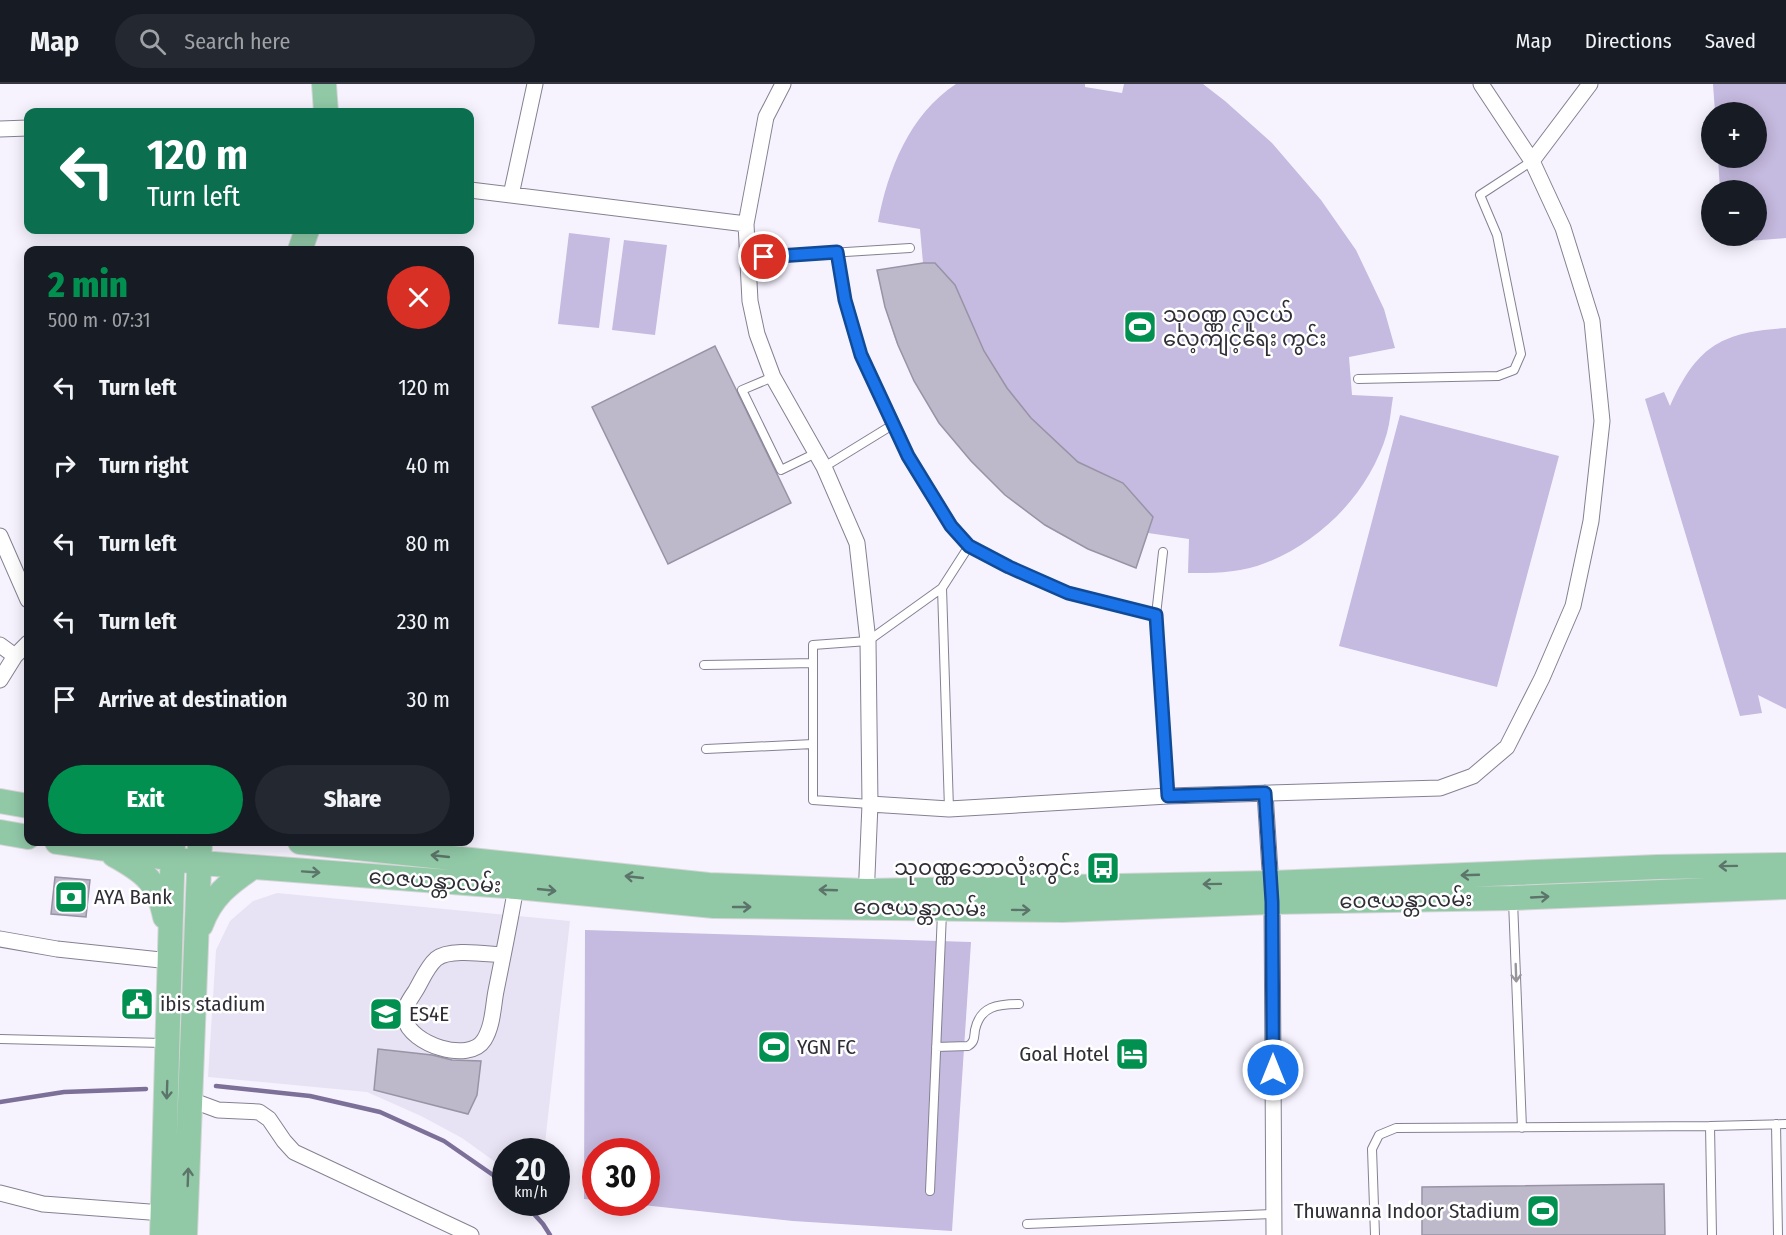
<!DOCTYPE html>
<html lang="en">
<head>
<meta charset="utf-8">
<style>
  body { margin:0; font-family:"Fira Sans Condensed","Noto Sans Myanmar",sans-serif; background:#242831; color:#f1f3f6; height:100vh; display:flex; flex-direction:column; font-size:22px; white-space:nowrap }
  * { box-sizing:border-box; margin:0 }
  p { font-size:20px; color:#9ea1a6 }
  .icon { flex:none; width:33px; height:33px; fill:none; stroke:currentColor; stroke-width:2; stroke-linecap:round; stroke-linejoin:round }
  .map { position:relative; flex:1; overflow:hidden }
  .sheet { position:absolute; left:24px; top:162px; width:450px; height:600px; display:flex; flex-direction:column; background:#171b24; border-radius:12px; box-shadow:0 3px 15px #0003 }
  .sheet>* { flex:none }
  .hud { position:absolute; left:24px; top:24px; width:450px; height:126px; border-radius:12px; box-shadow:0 3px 15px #0003; background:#0b6e4f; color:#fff; overflow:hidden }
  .controls { position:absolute; left:1701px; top:18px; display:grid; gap:12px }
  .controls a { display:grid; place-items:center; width:66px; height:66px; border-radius:50%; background:#171b24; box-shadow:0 3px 15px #0003; font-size:30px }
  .speed { position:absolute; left:492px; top:1054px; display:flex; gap:12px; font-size:30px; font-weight:700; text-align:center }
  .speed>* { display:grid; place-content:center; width:78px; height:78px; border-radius:50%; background:#171b24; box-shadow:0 3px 15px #0003; line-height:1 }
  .speed small { font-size:15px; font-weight:400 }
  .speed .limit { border:9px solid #d22; background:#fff; color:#111 }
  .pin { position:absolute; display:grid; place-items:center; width:51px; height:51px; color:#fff; margin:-26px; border:3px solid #fff; border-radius:50%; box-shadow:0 2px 6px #0007 }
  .me { position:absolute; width:66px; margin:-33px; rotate:0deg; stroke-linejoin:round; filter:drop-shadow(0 0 4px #0008) }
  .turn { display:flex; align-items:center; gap:21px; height:126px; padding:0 24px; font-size:27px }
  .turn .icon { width:78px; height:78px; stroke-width:2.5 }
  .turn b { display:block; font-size:42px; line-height:51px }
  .round { display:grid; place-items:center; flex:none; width:63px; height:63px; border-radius:32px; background:#242831 }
  .head { display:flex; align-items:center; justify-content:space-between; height:102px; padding:0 24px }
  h1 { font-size:36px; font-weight:800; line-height:45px; color:#01904f }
  .button { display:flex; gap:12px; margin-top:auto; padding:12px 24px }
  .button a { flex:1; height:69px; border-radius:36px; background:#01904f; color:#fff; font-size:24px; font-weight:800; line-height:69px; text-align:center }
  .button a+a { background:#242831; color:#f1f3f6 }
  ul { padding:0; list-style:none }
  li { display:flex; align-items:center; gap:18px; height:78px; padding:0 24px }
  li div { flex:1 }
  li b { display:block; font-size:22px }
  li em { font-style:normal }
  header { display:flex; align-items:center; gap:36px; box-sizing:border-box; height:84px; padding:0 30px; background:#171b24; border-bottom:2px solid #363941 }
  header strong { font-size:28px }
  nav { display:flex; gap:33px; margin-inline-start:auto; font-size:21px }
  .search { width:420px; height:54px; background:#242831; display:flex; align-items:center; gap:15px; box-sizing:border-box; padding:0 21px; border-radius:33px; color:#9ea1a6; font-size:22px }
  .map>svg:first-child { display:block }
</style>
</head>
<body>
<header>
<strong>Map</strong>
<div class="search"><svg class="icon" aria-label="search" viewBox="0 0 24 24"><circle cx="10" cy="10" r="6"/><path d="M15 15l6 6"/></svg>Search here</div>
<nav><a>Map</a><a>Directions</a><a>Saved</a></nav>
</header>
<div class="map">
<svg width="1786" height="1151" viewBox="0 0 1786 1151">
  <rect width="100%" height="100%" fill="#f6f3ff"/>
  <path fill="#e8e3f4" d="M277 809 570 837 544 1068H506L505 1085 462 1054 421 1032 367 1008 208 993 216 866 230 837 253 817Z"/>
  <path fill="#c5badf" d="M956 0H1085V3L1122 9 1124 0H1203L1225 17 1272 59 1321 116 1356 166 1384 225 1395 264 1349 273 1352 311 1393 313C1391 325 1390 338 1387 349 1369 411 1317 462 1257 482 1235 489 1211 489 1188 489L1189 455 1148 449 1136 484C1105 472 1074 459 1046 441 999 412 970 375 939 331 923 308 908 286 897 260 888 236 882 211 877 186L923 179 920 145 878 138C888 86 909 31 956 0Z
    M1713 0H1786V154L1724 159V152H1756V106H1720L1718 74H1756V28H1715Z
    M569 149 610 154 599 244 558 240Z
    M624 156 667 161 655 251 612 246Z
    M1786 244V625L1758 611 1762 629 1740 632 1645 315 1664 308 1670 322C1697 262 1721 248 1786 244Z
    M1400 331 1559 372 1497 603 1339 562Z
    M585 846 971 858 952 1147 793 1137 624 1119H646V1068H596L595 1116 584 1115Z"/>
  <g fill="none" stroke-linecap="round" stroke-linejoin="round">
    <path stroke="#7c7099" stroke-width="4.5" d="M216 1002 310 1012 380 1028 444 1057 506 1100
      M0 1018 64 1008 146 1005
      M524 1119 543 1140 550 1151"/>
  </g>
  <path fill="#bdb8ca" stroke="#9893a5" stroke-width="1.5" d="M923 179H935L955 201 984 267 1007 304 1031 334 1078 378 1123 399 1153 433 1136 484 1088 465 1045 441 1005 411 971 377 939 339 914 297 898 261 885 223 877 186Z
    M715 262 791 419 668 480 592 323Z
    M55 793 90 796 86 833 51 830Z
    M378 965 432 971 452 976 481 977 477 1011 468 1030 374 1006Z
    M1664 1100 1665 1151H1422V1103Z"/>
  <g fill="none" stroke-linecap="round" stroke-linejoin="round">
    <defs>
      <path id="lane" d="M837 168 845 216 861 271 908 372 951 442 969 462 942 504 868 557 813 561V716L870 720
        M748 174 910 164
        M773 293 742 306 781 386 816 369
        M1358 295 1498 292 1514 286 1521 270 1497 151 1480 111 1532 77
        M824 383 894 340
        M969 462 1009 483 1068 509 1156 531
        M1163 468 1156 531 1168 712
        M942 504 949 725
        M704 581 813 579
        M706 665 813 660
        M1513 817 1522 1044
        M0 955 163 959
        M936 963 968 962C975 958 974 953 975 946 980 922 998 920 1019 920
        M1776 1040 1778 1151
        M1710 1042 1786 1040
        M930 1107 942 829
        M1027 1140 1274 1130
        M1375 1151 1372 1065 1379 1051 1396 1044 1710 1042 1712 1151"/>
      <path id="street" d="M783 0 766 33 746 140 750 217 757 250 773 293 824 383 857 459 868 557 870 720 866 815
        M0 45 28 44
        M1532 77 1590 0
        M470 106 746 140
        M511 111 535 0
        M0 452 28 516
        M0 561 15 572
        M0 596 15 572 28 559
        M1265 709 1272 818 1274 1151
        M870 720 949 725 1168 712 1440 704 1473 692 1507 663 1542 594 1573 522 1591 437 1602 337 1592 237 1563 144 1532 77 1481 0
        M0 855 57 865 170 877
        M503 871C486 870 449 864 436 875 427 883 422 896 416 906 411 914 402 925 405 935 410 960 469 980 484 956 493 942 493 922 496 907 503 872 510 838 516 803
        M191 1016 218 1026 259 1028 269 1035 284 1057 294 1068 471 1151
        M0 1109 43 1120 163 1129"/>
      <path id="primary" d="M324 0 326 28
        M300 166 307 146
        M0 717 28 722
        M0 748 28 753
        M57 758 201 779 516 803 714 822 1063 826 1272 818 1513 814 1786 803
        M300 758 709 801 866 807 1271 799 1657 783 1786 781
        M114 771C145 788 158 798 165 833
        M201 841C211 813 229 799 253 783
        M162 1151 173 758
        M185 1151 200 758"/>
    </defs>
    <use href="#lane" stroke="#858192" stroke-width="10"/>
    <use href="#street" stroke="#858192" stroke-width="17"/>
    <use href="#primary" stroke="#d6d5d7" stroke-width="26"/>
    <use href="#lane" stroke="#fff" stroke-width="8"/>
    <use href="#street" stroke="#fff" stroke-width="15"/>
    <use href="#primary" stroke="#91c9a7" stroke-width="24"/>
  </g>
  <defs><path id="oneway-shaft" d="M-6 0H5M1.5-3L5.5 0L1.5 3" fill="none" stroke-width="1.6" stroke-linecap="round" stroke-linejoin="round" transform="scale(1.5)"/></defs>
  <g stroke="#5c7469">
    <use href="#oneway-shaft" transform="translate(440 772) rotate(-174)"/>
    <use href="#oneway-shaft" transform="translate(1728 782) rotate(179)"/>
    <use href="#oneway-shaft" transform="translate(311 788) rotate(4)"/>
    <use href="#oneway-shaft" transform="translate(1470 791) rotate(178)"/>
    <use href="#oneway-shaft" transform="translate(634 793) rotate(-174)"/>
    <use href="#oneway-shaft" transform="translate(1212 800) rotate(179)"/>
    <use href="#oneway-shaft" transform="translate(547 806) rotate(6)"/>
    <use href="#oneway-shaft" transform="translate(828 806) rotate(-178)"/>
    <use href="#oneway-shaft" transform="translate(1540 813) rotate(-3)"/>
    <use href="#oneway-shaft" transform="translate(742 823)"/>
    <use href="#oneway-shaft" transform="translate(1021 826) rotate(1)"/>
    <use href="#oneway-shaft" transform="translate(167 1006) rotate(92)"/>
    <use href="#oneway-shaft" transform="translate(188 1093) rotate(-88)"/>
  </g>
  <use stroke="#98969a" href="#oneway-shaft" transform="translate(1516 889) rotate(88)"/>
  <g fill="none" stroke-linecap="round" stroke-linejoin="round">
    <defs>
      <path id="route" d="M764 173 837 168 845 216 861 271 908 372 951 442 969 462 1009 483 1068 509 1156 531 1168 712 1265 709 1272 818 1273 986"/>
    </defs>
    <use href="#route" stroke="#114b97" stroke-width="15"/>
    <use href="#route" stroke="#1a73e8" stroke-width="10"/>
  </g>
  <defs>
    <symbol id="stadium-square" viewBox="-11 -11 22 22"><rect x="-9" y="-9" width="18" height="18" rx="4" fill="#01904f" stroke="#fff"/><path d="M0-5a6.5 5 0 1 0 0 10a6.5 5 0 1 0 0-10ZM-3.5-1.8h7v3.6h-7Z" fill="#fff"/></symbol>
    <symbol id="bus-square" viewBox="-11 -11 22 22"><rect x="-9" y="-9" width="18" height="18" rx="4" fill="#01904f" stroke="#fff"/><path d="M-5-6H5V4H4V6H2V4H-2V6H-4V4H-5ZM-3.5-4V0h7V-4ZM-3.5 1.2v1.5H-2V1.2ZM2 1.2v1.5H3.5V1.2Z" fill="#fff"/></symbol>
    <symbol id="bank-square" viewBox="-11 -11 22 22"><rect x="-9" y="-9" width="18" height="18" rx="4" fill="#01904f" stroke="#fff"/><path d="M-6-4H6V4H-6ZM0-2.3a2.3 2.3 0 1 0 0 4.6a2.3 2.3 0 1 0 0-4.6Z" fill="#fff"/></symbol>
    <symbol id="civic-square" viewBox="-11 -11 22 22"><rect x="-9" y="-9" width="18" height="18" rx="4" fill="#01904f" stroke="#fff"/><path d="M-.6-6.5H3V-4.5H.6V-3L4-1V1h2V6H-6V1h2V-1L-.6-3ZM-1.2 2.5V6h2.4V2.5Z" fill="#fff"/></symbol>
    <symbol id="school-square" viewBox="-11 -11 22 22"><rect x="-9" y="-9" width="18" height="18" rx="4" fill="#01904f" stroke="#fff"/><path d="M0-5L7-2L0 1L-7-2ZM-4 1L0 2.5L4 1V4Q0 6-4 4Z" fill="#fff"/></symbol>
    <symbol id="hotel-square" viewBox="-11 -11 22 22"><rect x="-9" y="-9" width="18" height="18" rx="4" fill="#01904f" stroke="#fff"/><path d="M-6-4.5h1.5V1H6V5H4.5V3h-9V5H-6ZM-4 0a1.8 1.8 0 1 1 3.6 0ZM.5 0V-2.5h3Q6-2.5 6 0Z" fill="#fff"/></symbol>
  </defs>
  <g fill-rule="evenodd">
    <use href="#stadium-square" x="1121" y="224" width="38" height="38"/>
    <use href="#bus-square" x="1084" y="765" width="38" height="38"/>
    <use href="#bank-square" x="52" y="794" width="38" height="38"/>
    <use href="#civic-square" x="118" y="901" width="38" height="38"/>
    <use href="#school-square" x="367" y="911" width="38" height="38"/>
    <use href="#stadium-square" x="755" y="944" width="38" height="38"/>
    <use href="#hotel-square" x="1113" y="951" width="38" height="38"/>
    <use href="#stadium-square" x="1524" y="1108" width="38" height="38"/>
  </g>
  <g text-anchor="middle" stroke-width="5" stroke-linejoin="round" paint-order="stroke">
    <g font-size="21" fill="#302e36" stroke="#fff" text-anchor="start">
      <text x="1163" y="238">သုဝဏ္ဏ လူငယ်<tspan x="1163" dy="24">လေ့ကျင့်ရေး ကွင်း</tspan></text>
      <text x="1080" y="791" text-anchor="end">သုဝဏ္ဏဘောလုံးကွင်း</text>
      <text x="94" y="820">AYA Bank</text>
      <text x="160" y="927">ibis stadium</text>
      <text x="409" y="937">ES4E</text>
      <text x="797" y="970">YGN FC</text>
      <text x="1109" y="977" text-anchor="end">Goal Hotel</text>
      <text x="1520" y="1134" text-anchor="end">Thuwanna Indoor Stadium</text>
    </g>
    <g font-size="21" fill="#302e36" stroke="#fff">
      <text transform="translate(435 797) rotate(4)" y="7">ဝေဇယန္တာလမ်း</text>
      <text transform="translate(1406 816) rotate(-1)" y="7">ဝေဇယန္တာလမ်း</text>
      <text transform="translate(920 824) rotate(1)" y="7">ဝေဇယန္တာလမ်း</text>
    </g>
  </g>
</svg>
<div class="controls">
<a>+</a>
<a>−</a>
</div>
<div class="speed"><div>20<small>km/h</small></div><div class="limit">30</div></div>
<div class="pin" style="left:764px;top:173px;background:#d93025"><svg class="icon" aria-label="arrive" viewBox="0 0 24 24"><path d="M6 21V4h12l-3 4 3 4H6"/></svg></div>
<svg class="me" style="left:1273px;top:986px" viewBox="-20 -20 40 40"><circle r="17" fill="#1a73e8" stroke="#fff" stroke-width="3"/><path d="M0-11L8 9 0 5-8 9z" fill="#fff"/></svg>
<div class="hud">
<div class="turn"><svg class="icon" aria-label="left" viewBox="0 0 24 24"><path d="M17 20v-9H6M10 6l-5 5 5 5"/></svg><div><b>120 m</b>Turn left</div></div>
</div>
<section class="sheet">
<div class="head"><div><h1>2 min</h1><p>500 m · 07:31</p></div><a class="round" style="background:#d93025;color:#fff"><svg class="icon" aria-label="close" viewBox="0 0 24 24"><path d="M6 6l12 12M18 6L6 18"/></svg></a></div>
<ul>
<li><svg class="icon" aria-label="left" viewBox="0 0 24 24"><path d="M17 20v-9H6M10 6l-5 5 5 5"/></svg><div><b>Turn left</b></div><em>120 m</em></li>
<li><svg class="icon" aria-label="right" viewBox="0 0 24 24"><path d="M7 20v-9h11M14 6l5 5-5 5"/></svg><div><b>Turn right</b></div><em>40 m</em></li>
<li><svg class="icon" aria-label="left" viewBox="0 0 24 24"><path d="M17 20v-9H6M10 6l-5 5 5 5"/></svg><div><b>Turn left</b></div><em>80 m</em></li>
<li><svg class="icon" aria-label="left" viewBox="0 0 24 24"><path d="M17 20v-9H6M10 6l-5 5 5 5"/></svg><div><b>Turn left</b></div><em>230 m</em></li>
<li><svg class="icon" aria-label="arrive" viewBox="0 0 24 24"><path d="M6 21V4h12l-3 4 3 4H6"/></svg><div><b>Arrive at destination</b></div><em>30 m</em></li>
</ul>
<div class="button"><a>Exit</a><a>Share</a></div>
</section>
</div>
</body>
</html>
